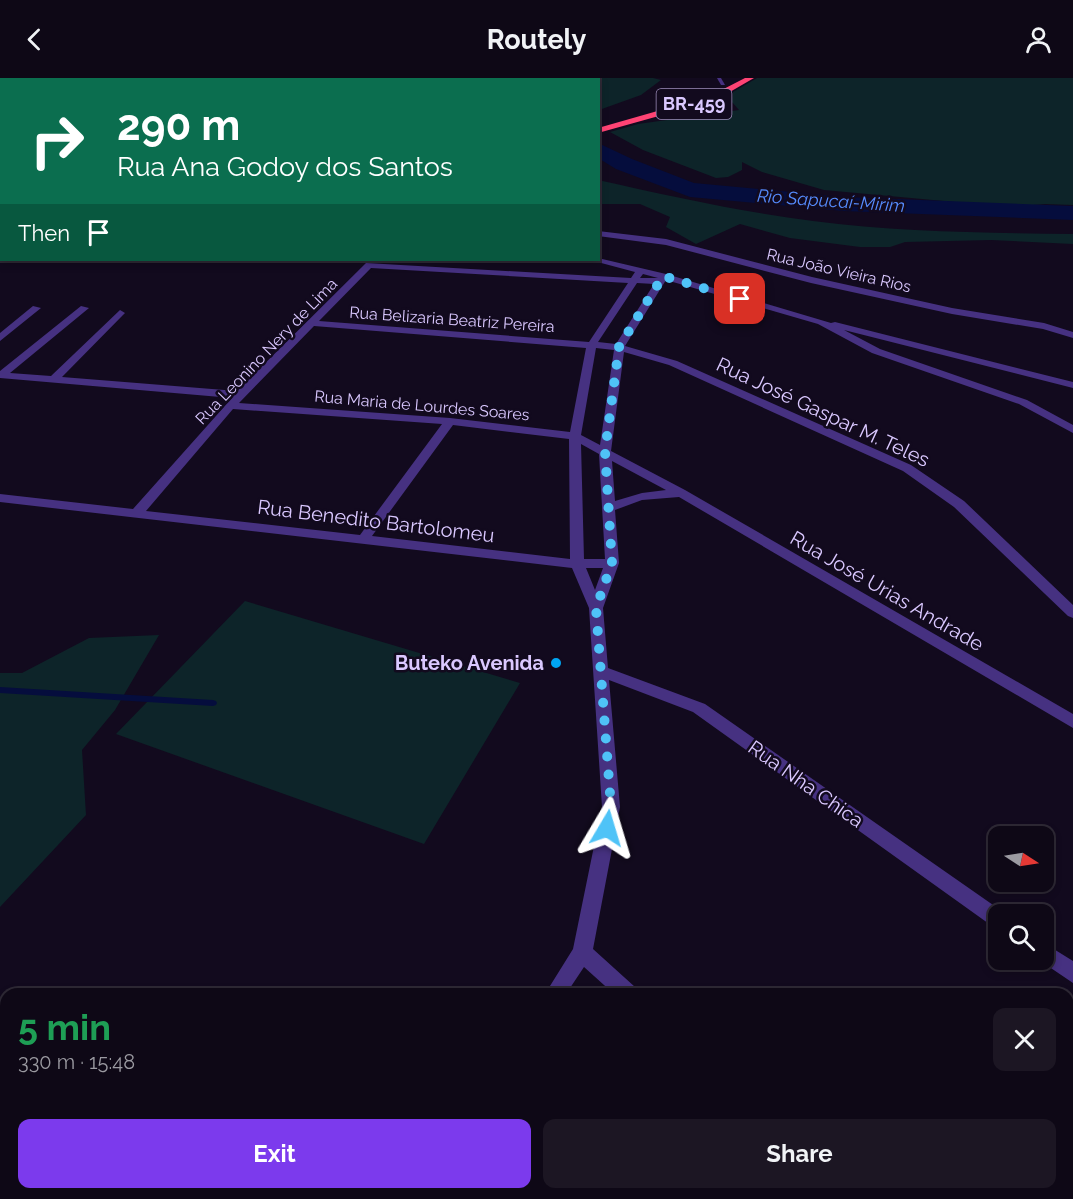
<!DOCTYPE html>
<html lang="en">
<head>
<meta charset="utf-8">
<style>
  body { margin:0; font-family:Raleway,sans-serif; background:#1c1623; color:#f1f3f6; height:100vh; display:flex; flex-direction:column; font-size:22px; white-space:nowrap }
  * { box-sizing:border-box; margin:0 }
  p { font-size:20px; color:#9b9aa1 }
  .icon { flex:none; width:33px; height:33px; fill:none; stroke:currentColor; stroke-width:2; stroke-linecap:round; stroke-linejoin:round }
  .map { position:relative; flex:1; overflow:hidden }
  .drawer { position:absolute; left:0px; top:910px; width:1074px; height:212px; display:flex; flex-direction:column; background:#0e0816; border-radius:18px 18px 0 0; box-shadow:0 3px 9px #0003,0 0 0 2px #2e2935 }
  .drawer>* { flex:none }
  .guide { position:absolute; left:0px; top:0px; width:600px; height:183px; box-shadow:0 3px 9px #0003,0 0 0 2px #2e2935; background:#0b6e4f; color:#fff; overflow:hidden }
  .needle { width:39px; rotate:102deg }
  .fabs { position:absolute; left:988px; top:748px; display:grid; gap:12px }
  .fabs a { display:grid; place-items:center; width:66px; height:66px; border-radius:12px; background:#0e0816; box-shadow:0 3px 9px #0003,0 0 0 2px #2e2935; font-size:30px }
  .pin { position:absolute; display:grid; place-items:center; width:51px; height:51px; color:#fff; margin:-26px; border-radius:12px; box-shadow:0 3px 9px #0006 }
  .me { position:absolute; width:66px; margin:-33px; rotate:7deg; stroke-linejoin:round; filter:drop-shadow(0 0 4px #0008) }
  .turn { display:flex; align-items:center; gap:21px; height:126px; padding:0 18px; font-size:27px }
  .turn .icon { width:78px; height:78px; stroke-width:2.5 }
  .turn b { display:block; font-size:42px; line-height:51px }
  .then { display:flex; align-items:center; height:57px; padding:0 18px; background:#0003; gap:12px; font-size:22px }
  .round { display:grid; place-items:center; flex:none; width:63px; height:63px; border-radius:12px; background:#1c1623 }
  .head { display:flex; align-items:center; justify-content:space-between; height:102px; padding:0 18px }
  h1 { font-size:36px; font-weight:700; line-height:45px; color:#1e9e55 }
  .primary-button { display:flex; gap:12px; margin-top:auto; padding:12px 18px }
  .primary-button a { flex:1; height:69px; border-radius:12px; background:#7c3aed; color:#fff; font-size:24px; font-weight:700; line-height:69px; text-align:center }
  .primary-button a+a { background:#1c1623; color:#f1f3f6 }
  header { display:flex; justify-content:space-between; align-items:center; height:78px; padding:0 18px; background:#0e0816; font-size:27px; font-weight:700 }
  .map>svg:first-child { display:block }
</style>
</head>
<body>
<header><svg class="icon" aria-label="back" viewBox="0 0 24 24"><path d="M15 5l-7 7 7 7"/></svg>Routely<svg class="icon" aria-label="person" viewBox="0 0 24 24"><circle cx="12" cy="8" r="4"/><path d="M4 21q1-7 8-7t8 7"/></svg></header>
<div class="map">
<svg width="1073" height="1121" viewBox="0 0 1073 1121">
  <rect width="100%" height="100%" fill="#120a1e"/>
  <path fill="#0d2429" d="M0 0H445L451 1 2 2 1 51Z
    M507 0H653L661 2 641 17 599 32 598 2Z
    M757 0H1073V127L1045 126 1009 129 824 112 762 94 742 84V92L728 99 716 100 643 72 610 54 638 46 739 32 732 24 733 14Z
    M598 102C669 118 742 134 813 143 899 154 987 155 1073 156V166L991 162 905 164 890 169H860L790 160 740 146 696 166 666 149 670 139 640 126H599Z
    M245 523 520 605 424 766 116 656Z
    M159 557 115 632 82 672 86 737 0 829V595H22L89 560Z"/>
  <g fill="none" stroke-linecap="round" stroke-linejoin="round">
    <path fill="#050d3d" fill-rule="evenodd" d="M405 0 430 2H413Z
      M0 609 213 622 216 623 217 625 216 627 213 628 0 615Z"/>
    <path fill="#050d3d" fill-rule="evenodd" d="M462 0H482L483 2H463Z
      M598 65 632 81 694 105 844 119 1073 128V142L844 133 690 119 616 91 598 80Z"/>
    <path fill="#463181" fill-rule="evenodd" d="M717 0H721L725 7H721Z"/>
    <path fill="#463181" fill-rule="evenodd" d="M0 55H2V59H0Z
      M598 153 666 161 812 199 952 230 1044 245 1073 254V260L1043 251 952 236 811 205 666 167 598 158Z
      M598 180 666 196 831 245 835 244 1073 304V310L844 252 880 271 1027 322 1073 347V355L1019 326 872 275 818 246 666 202 625 268 677 283 911 387 964 423 1073 527V540L1068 538 954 429 903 393 669 287 624 274 611 373 685 412 1073 636V650L679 419 642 422 615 432 619 485 603 530 608 590 705 626 1006 836 999 837V851L992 848 693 634 609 602 620 729 593 871 635 909 638 916H614L584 889 566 916H545L573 871 602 729 589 530 572 490 0 424V416L133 431 232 320 0 300V293L81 228 89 230 10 295 51 298 120 232 125 235 123 237 62 299 237 313 366 185 631 200 635 194 590 182ZM371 190 628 205 589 264 319 243ZM643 196 658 200H640ZM637 205 654 206 616 266 598 264ZM314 248 586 270 570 354 450 340 239 325ZM596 270 614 272 600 367 581 357ZM233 331 442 346 360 457 146 433ZM453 347 569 361 570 481 372 458ZM581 366 599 376 605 481H584ZM612 383 666 412 642 415 615 423ZM586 490H603L595 512Z
      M33 228 41 230 0 263V255Z
      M1044 865 1073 883V905L1039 882H1044Z
      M371 1116H398L396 1121H369Z
      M831 1116H858L860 1121H833Z"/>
    <path fill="#ff4374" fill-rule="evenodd" d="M745 0H754L716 22 598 55V50L710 18Z
      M0 97 2 98V104L0 103Z
      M0 123H2V129H0Z"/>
  </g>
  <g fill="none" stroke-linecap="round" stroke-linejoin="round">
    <path stroke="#4fc3f7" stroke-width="10" stroke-dasharray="0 18" d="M607 750 611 729 596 530 612 485 605 373 619 269 663 198 740 221"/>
  </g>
  <circle fill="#00a6f3" stroke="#120a1e" stroke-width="2" cx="556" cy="585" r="6"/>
  <g text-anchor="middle" stroke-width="5" stroke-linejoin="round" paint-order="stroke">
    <g font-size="16" fill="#dac8ff" stroke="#120a1e">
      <text transform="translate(839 192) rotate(13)" y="6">Rua João Vieira Rios</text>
      <text transform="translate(452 241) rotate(4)" y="6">Rua Belizaria Beatriz Pereira</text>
      <text transform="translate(266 273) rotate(-46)" y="6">Rua Leonino Nery de Lima</text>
      <text transform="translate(422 327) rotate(5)" y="6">Rua Maria de Lourdes Soares</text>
    </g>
    <rect fill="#120a1e" stroke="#9e8fbc" stroke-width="1.5" x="656.5" y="11" width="75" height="30" rx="4.5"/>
    <g font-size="18" font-weight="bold" fill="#dac8ff">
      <text x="694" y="32">BR-459</text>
    </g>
    <g font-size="18" font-style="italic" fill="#568cff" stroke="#120a1e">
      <text transform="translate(831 123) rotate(4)" y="6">Rio Sapucaí-Mirim</text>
    </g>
    <g font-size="20" fill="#dac8ff" stroke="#120a1e">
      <text transform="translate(823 334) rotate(25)" y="7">Rua José Gaspar M. Teles</text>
      <text transform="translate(376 443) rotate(7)" y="7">Rua Benedito Bartolomeu</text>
      <text transform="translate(887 513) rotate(30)" y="7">Rua José Urias Andrade</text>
      <text transform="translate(806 706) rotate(35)" y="7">Rua Nha Chica</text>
    </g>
    <g font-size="20" font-weight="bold" fill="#dac8ff" stroke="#120a1e" text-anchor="end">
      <text x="544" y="592">Buteko Avenida</text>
    </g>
  </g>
</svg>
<div class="fabs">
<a><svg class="needle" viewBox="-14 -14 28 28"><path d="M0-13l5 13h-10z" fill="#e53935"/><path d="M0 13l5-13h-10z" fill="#9b9aa1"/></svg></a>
<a><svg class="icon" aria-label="search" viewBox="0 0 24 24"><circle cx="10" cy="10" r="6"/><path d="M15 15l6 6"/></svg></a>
</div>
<div class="pin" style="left:740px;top:221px;background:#d93025"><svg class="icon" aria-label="arrive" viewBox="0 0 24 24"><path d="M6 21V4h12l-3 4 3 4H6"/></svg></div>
<svg class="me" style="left:607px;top:750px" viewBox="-20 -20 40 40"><path d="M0-17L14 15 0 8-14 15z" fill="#4fc3f7" stroke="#fff" stroke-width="4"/></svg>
<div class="guide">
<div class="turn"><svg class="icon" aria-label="right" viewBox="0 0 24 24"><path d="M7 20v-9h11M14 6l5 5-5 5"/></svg><div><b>290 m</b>Rua Ana Godoy dos Santos</div></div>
<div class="then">Then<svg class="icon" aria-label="arrive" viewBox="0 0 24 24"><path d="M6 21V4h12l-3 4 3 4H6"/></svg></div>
</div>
<section class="drawer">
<div class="head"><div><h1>5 min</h1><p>330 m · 15:48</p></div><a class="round"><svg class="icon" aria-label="close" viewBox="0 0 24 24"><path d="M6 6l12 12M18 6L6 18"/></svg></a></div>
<div class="primary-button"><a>Exit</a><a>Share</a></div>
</section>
</div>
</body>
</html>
